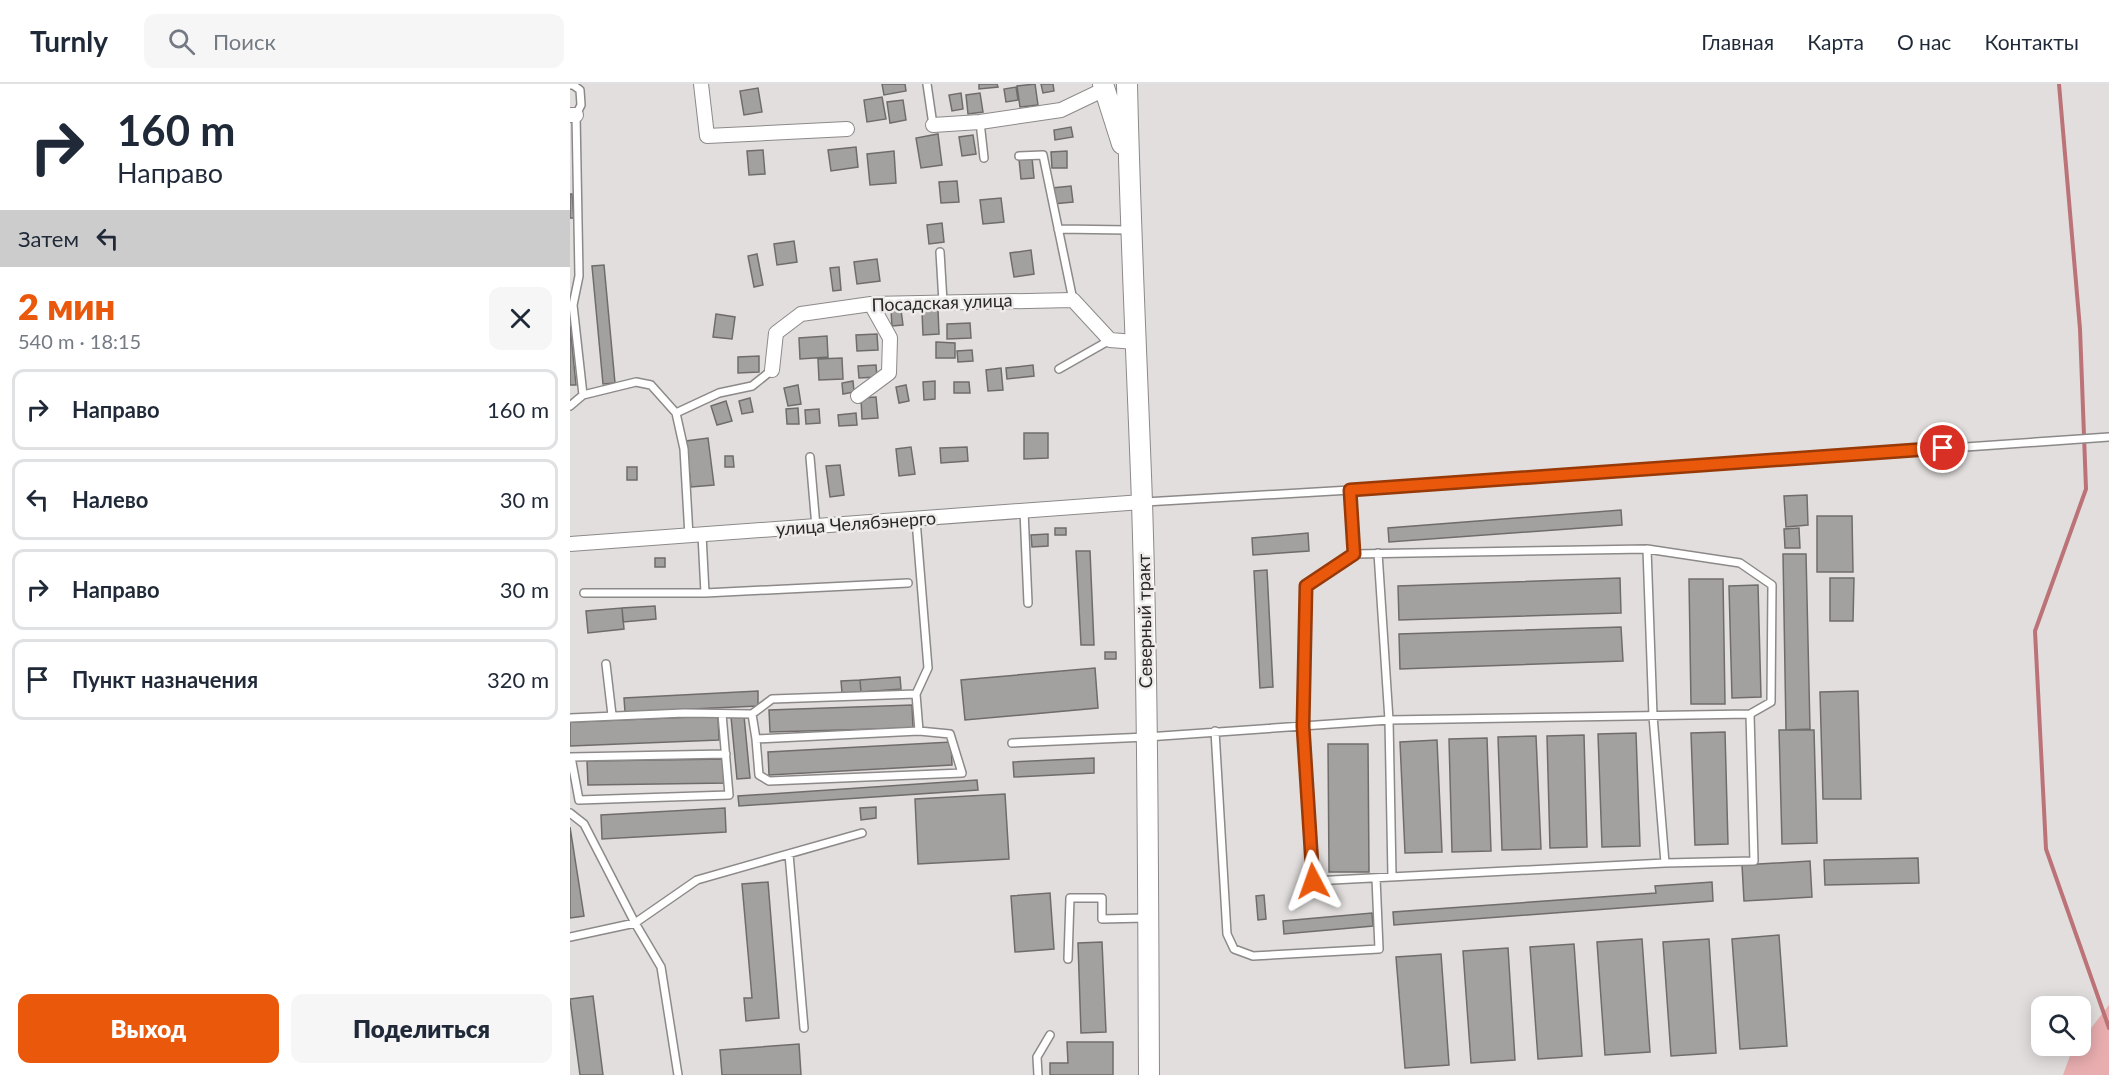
<!DOCTYPE html>
<html lang="ru">
<head>
<meta charset="utf-8">
<style>
  body { margin:0; font-family:Lato,sans-serif; background:#f6f6f7; color:#1f2937; height:100vh; display:flex; flex-direction:column; font-size:22px; white-space:nowrap }
  * { box-sizing:border-box; margin:0 }
  p { font-size:20px; color:#747a83 }
  .icon { flex:none; width:33px; height:33px; fill:none; stroke:currentColor; stroke-width:2; stroke-linecap:round; stroke-linejoin:round }
  .map { position:relative; flex:1; overflow:hidden }
  .details { display:flex; flex-direction:column; background:#fff; width:570px }
  .details>* { flex:none }
  .top-card { background:#fff; color:#1f2937; overflow:hidden }
  .tools { position:absolute; left:1461px; top:912px; display:grid; gap:12px }
  .tools a { display:grid; place-items:center; width:60px; height:60px; border-radius:12px; background:#fff; box-shadow:0 3px 15px #0003; font-size:30px }
  .pin { position:absolute; display:grid; place-items:center; width:51px; height:51px; color:#fff; margin:-26px; border:3px solid #fff; border-radius:50%; box-shadow:0 2px 6px #0007 }
  .me { position:absolute; width:66px; margin:-33px; rotate:356deg; stroke-linejoin:round; filter:drop-shadow(0 0 4px #0008) }
  .turn { display:flex; align-items:center; gap:21px; height:126px; padding:0 18px; font-size:27px }
  .turn .icon { width:78px; height:78px; stroke-width:2.5 }
  .turn b { display:block; font-size:42px; line-height:51px }
  .then { display:flex; align-items:center; height:57px; padding:0 18px; background:#0003; gap:12px; font-size:22px }
  .round { display:grid; place-items:center; flex:none; width:63px; height:63px; border-radius:12px; background:#f6f6f7 }
  .headline { display:flex; align-items:center; justify-content:space-between; height:102px; padding:0 18px }
  h1 { font-size:36px; font-weight:800; line-height:45px; color:#ea580c }
  .cta { display:flex; gap:12px; margin-top:auto; padding:12px 18px }
  .cta a { flex:1; height:69px; border-radius:12px; background:#ea580c; color:#fff; font-size:24px; font-weight:800; line-height:69px; text-align:center }
  .cta a+a { background:#f6f6f7; color:#1f2937 }
  ul { padding:0; list-style:none }
  li { display:flex; align-items:center; gap:18px; height:81px; margin:0 12px 9px; padding:0 6px; border:3px solid #e0e1e3; border-radius:12px }
  li div { flex:1 }
  li b { display:block; font-size:22px }
  li em { font-style:normal }
  header { display:flex; align-items:center; gap:36px; box-sizing:border-box; height:84px; padding:0 30px; background:#fff; border-bottom:2px solid #e0e1e3 }
  header strong { font-size:28px }
  nav { display:flex; gap:33px; margin-inline-start:auto; font-size:21px }
  .search { width:420px; height:54px; background:#f6f6f7; display:flex; align-items:center; gap:15px; box-sizing:border-box; padding:0 21px; border-radius:12px; color:#747a83; font-size:22px }
  main { display:flex; flex:1; min-height:0 }
  .map>svg:first-child { display:block }
</style>
</head>
<body>
<header>
<strong>Turnly</strong>
<div class="search"><svg class="icon" aria-label="search" viewBox="0 0 24 24"><circle cx="10" cy="10" r="6"/><path d="M15 15l6 6"/></svg>Поиск</div>
<nav><a>Главная</a><a>Карта</a><a>О нас</a><a>Контакты</a></nav>
</header>
<main>
<section class="details">
<div class="top-card">
<div class="turn"><svg class="icon" aria-label="right" viewBox="0 0 24 24"><path d="M7 20v-9h11M14 6l5 5-5 5"/></svg><div><b>160 m</b>Направо</div></div>
<div class="then">Затем<svg class="icon" aria-label="left" viewBox="0 0 24 24"><path d="M17 20v-9H6M10 6l-5 5 5 5"/></svg></div>
</div>
<div class="headline"><div><h1>2 мин</h1><p>540 m · 18:15</p></div><a class="round"><svg class="icon" aria-label="close" viewBox="0 0 24 24"><path d="M6 6l12 12M18 6L6 18"/></svg></a></div>
<ul>
<li><svg class="icon" aria-label="right" viewBox="0 0 24 24"><path d="M7 20v-9h11M14 6l5 5-5 5"/></svg><div><b>Направо</b></div><em>160 m</em></li>
<li><svg class="icon" aria-label="left" viewBox="0 0 24 24"><path d="M17 20v-9H6M10 6l-5 5 5 5"/></svg><div><b>Налево</b></div><em>30 m</em></li>
<li><svg class="icon" aria-label="right" viewBox="0 0 24 24"><path d="M7 20v-9h11M14 6l5 5-5 5"/></svg><div><b>Направо</b></div><em>30 m</em></li>
<li><svg class="icon" aria-label="arrive" viewBox="0 0 24 24"><path d="M6 21V4h12l-3 4 3 4H6"/></svg><div><b>Пункт назначения</b></div><em>320 m</em></li>
</ul>
<div class="cta"><a>Выход</a><a>Поделиться</a></div>
</section>
<div class="map">
<svg width="1539" height="991" viewBox="0 0 1539 991">
  <rect width="100%" height="100%" fill="#e2dede"/>
  <path fill="#e8adaf" d="M1539 921V991H1493L1501 969 1507 962H1510L1511 957Z"/>
  <g fill="none" stroke-linecap="round" stroke-linejoin="round">
    <path stroke="#bc7377" stroke-width="4" d="M1489 0 1510 245 1516 405 1465 547 1476 765 1539 944"/>
  </g>
  <path fill="#a3a0a0" stroke="#706c6c" stroke-width="1.5" d="M312 0H335L336 7 314 11Z
    M409 0H427L428 3 409 5Z
    M465 0 468 21 450 23 447 2Z
    M471 0H483L484 7 473 9Z
    M446 3 448 16 436 18 434 5Z
    M188 4 192 28 174 31 170 7Z
    M391 9 393 25 382 27 379 11Z
    M410 9 413 28 398 30 396 11Z
    M312 13 316 35 297 38 294 16Z
    M333 16 336 36 320 39 317 18Z
    M501 43 503 53 485 56 484 46Z
    M368 50 372 81 351 84 346 54Z
    M403 51 406 70 392 72 389 53Z
    M286 63 288 83 261 87 258 66Z
    M193 66 195 90 179 91 177 67Z
    M324 67 326 99 300 101 297 70Z
    M497 67V84H482L481 68Z
    M462 74 464 94 451 95 449 75Z
    M387 97 389 118 371 119 369 98Z
    M501 102 503 118 483 120 482 104Z
    M0 110H2L4 134H0Z
    M431 114 434 138 413 140 410 116Z
    M372 139 374 158 359 160 357 141Z
    M224 157 227 178 207 181 204 160Z
    M461 166 464 190 444 193 440 169Z
    M187 170 193 201 184 203 178 172Z
    M307 175 310 197 287 200 284 178Z
    M34 181 45 299 33 300 22 182Z
    M269 183 271 206 263 207 260 184Z
    M331 226 333 241 322 242 321 227Z
    M368 226 369 250 353 251 352 227Z
    M146 230 165 233 162 255 143 253Z
    M400 239 401 254 377 255V240Z
    M0 241 6 301H0Z
    M307 250 308 266 287 267 286 251Z
    M257 252 258 273 230 275 229 254Z
    M366 258 385 259V274H366Z
    M402 266 403 277 388 278 387 267Z
    M189 272V288L168 289V273Z
    M272 274 273 295 249 296 248 275Z
    M306 281 307 293 289 294 288 282Z
    M463 281 464 292 437 295 436 284Z
    M431 284 433 306 418 307 416 286Z
    M283 297 284 308 273 310 272 299Z
    M365 297V315L354 316 353 298Z
    M384 298H399L400 309H384Z
    M228 301 231 320 218 322 214 304Z
    M336 301 339 317 329 319 326 303Z
    M306 313 308 334 292 335 291 314Z
    M180 314 183 328 172 330 169 317Z
    M156 317 162 337 147 341 141 322Z
    M228 324 229 340H217L216 325Z
    M249 325 250 339 236 340 235 326Z
    M286 329 287 341 269 342 268 331Z
    M454 349H478V374L454 375Z
    M138 354 144 401 121 403 116 357Z
    M341 363 345 390 329 392 326 365Z
    M397 363 398 377 371 379 370 364Z
    M155 372H163L164 383H155Z
    M270 381 274 411 260 413 256 382Z
    M57 383H67V396H57Z
    M1237 411 1238 441 1216 443 1214 412Z
    M1051 426 1052 441 819 458 818 444Z
    M1247 432H1282L1283 488H1247Z
    M485 444H496V451H485Z
    M1229 444 1230 464H1215L1214 445Z
    M738 449 739 467 683 471 682 454Z
    M478 450V462L462 463 461 451Z
    M506 467H520L524 561H511Z
    M1213 470H1236L1240 645 1216 646Z
    M85 474H95V483H85Z
    M697 486 703 603 690 604 684 487Z
    M1050 494 1051 529 829 536 828 502Z
    M1260 494H1284L1283 537H1260Z
    M1119 495H1153L1155 620H1121Z
    M1188 501 1191 613 1162 614 1159 502Z
    M85 522 86 535 53 538 52 524Z
    M52 524 54 545 18 549 16 527Z
    M1051 543 1053 577 830 585 829 550Z
    M535 568H546V575H535Z
    M525 584 528 624 395 636 391 596Z
    M330 593 331 605 291 608 290 596Z
    M290 596 291 608 272 609 271 597Z
    M188 607V622L55 628 54 614Z
    M1288 607 1291 715H1253L1250 608Z
    M342 621 343 644 200 648 199 626Z
    M148 632 149 656 0 662V638Z
    M174 632 180 694 167 695 161 633Z
    M1209 646H1244L1247 759 1212 760Z
    M1155 648 1158 760 1125 761 1121 649Z
    M1066 649 1070 762 1032 763 1028 650Z
    M1014 651 1017 763 980 764 977 652Z
    M966 652 971 765 932 766 928 653Z
    M917 654 921 767 882 768 879 655Z
    M867 656 872 768 835 769 830 658Z
    M381 658 382 681 199 691 198 668Z
    M758 660H798L799 788H759Z
    M524 674V689L444 693 443 678Z
    M157 675V699L18 701 17 677Z
    M407 696 408 706 169 722 168 712Z
    M435 710 439 775 348 780 345 715Z
    M306 723V734L291 736 290 724Z
    M155 724 156 748 32 755 31 731Z
    M0 743 14 832 0 834Z
    M1348 774 1349 799 1255 801 1254 776Z
    M1240 777 1242 813 1174 817 1172 781Z
    M198 798 209 934 176 937 174 914H182L172 800Z
    M1142 798 1143 817 824 841 823 828 1086 809 1085 802Z
    M480 809 484 865 445 868 441 812Z
    M694 811 696 835 688 836 686 812Z
    M802 829 803 842 714 850 713 837Z
    M1209 851 1217 962 1170 965 1162 855Z
    M1072 855 1080 968 1035 971 1027 858Z
    M1139 855 1146 969 1101 972 1093 858Z
    M532 858 536 948 511 949 508 859Z
    M1004 860 1012 972 968 975 960 863Z
    M938 864 945 976 901 979 893 867Z
    M871 870 879 981 835 984 826 873Z
    M23 912 33 991H10L0 915Z
    M497 958H543V991H480V979H498Z
    M229 960 231 991H152L150 966Z"/>
  <g fill="none" stroke-linecap="round" stroke-linejoin="round">
    <defs>
      <path id="lane" d="M357 0 363 41
        M0 1H3L10 6 11 21 6 31 9 192 3 221 13 311 66 298 81 301 106 329 114 365 119 452
        M410 38 414 74
        M449 72 473 71 503 216
        M488 145 559 146
        M370 168 373 218
        M489 285 540 256
        M0 322 13 311
        M106 329 149 309 182 302 202 286
        M240 373 246 443
        M780 406 784 470 1077 465 1083 632 1095 779
        M575 418 780 406 1539 353
        M454 427 458 519
        M346 436 358 584 346 610 349 647
        M132 451 135 509 338 499
        M808 469 819 636 822 792
        M784 470 736 502 733 642 743 797 1095 779 1184 777 1180 630 1201 618 1202 501 1170 479 1077 465
        M14 509H135
        M36 580 42 631
        M152 630 159 711 9 716 1 673 156 670
        M182 630 186 655 189 691 199 697 392 689 380 650 349 647 186 655
        M0 634 114 629 182 630 202 615 346 610
        M645 647 657 850 664 865 683 872 809 865 806 794
        M442 659 577 653 819 636 1180 630
        M0 729 14 740 65 839 91 883 108 991
        M219 770 234 944
        M0 853 65 839 127 796 292 749
        M498 875 500 814H532V835L575 834
        M468 991 467 973 480 951"/>
      <path id="street" d="M131 0 137 52 277 45
        M0 31H6
        M363 41 410 38 491 26 535 5
        M202 286 206 249 231 230 301 220 503 216 540 256 565 258
        M288 312 319 289 320 254 301 220
        M0 460 572 418"/>
      <path id="secondary" d="M533 0 552 60
        M557 0C560 140 567 279 572 418 578 609 578 800 579 991"/>
    </defs>
    <use href="#lane" stroke="#8d8989" stroke-width="10"/>
    <use href="#street" stroke="#8d8989" stroke-width="16"/>
    <use href="#secondary" stroke="#8d8989" stroke-width="22"/>
    <use href="#lane" stroke="#fff" stroke-width="7"/>
    <use href="#street" stroke="#fff" stroke-width="14"/>
    <use href="#secondary" stroke="#fff" stroke-width="20"/>
  </g>
  <g fill="none" stroke-linecap="round" stroke-linejoin="round">
    <defs>
      <path id="route" d="M743 797 733 642 736 502 784 470 780 406 1373 364"/>
    </defs>
    <use href="#route" stroke="#983908" stroke-width="15"/>
    <use href="#route" stroke="#ea580c" stroke-width="10"/>
  </g>
  <g text-anchor="middle" stroke-width="5" stroke-linejoin="round" paint-order="stroke">
    <g font-size="18" fill="#2a2828" stroke="#efebeb">
      <text transform="translate(372 219) rotate(-2)" y="6">Посадская улица</text>
      <text transform="translate(286 440) rotate(-4)" y="6">улица Челябэнерго</text>
      <text transform="translate(575 537) rotate(-91)" y="6">Северный тракт</text>
    </g>
  </g>
</svg>
<div class="tools">
<a><svg class="icon" aria-label="search" viewBox="0 0 24 24"><circle cx="10" cy="10" r="6"/><path d="M15 15l6 6"/></svg></a>
</div>
<div class="pin" style="left:1373px;top:364px;background:#d93025"><svg class="icon" aria-label="arrive" viewBox="0 0 24 24"><path d="M6 21V4h12l-3 4 3 4H6"/></svg></div>
<svg class="me" style="left:743px;top:797px" viewBox="-20 -20 40 40"><path d="M0-17L14 15 0 8-14 15z" fill="#ea580c" stroke="#fff" stroke-width="4"/></svg>
</div>
</main>
</body>
</html>
